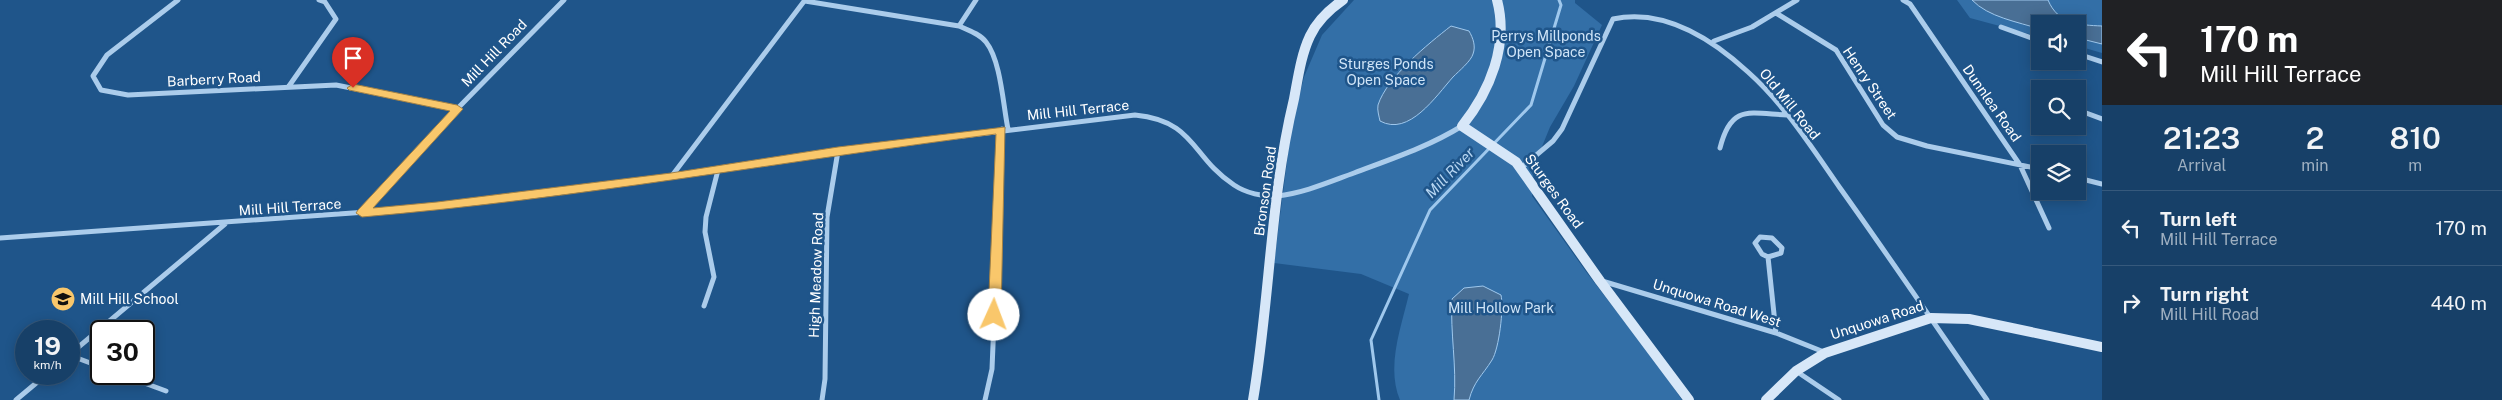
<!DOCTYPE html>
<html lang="en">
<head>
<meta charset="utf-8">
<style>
  body { margin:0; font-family:"Public Sans",sans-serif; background:#20476e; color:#f1f3f6; height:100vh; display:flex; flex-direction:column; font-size:19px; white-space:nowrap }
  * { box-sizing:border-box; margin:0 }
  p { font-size:16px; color:#9eafc0 }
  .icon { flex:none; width:28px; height:28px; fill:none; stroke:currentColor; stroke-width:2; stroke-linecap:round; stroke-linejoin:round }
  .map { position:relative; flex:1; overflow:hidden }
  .sheet { display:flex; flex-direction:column; background:#174068; width:400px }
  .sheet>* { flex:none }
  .top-card { background:#202124; color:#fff; overflow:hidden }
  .fabs { position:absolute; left:2031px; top:15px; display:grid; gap:10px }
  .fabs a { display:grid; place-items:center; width:55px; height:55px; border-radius:0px; background:#174068; box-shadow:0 2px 12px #0003,0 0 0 1px #36597c; font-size:25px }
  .speed { position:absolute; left:15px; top:320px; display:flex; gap:10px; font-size:25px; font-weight:700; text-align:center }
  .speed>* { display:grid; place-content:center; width:65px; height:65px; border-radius:50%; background:#174068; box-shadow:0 2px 12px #0003,0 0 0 1px #36597c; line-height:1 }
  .speed small { font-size:12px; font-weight:400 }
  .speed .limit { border:2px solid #111; border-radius:8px; background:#fff; color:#111 }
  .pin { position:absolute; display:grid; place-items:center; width:42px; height:42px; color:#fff; margin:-51px -21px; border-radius:50% 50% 50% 0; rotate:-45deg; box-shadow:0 0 5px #0007 }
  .pin .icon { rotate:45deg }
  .me { position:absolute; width:55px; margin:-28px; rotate:2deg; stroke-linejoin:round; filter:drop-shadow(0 0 4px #0008) }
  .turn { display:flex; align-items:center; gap:18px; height:105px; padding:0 15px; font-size:22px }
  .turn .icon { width:65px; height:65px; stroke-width:2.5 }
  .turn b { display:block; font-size:35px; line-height:42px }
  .eta { display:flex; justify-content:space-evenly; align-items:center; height:85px; text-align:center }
  .eta b { font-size:30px; font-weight:600; line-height:35px }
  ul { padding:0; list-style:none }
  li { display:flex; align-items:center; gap:15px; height:75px; padding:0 15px; border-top:1px solid #36597c }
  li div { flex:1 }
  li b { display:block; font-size:19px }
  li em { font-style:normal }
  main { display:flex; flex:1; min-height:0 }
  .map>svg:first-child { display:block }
</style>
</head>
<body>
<main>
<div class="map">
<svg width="2102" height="400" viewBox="0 0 2102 400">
  <rect width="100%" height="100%" fill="#1f558a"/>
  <path fill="#336fa7" d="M1354 0H1575V3L1602 25 1574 86 1550 127 1534 166 1532 196 1587 273 1661 369 1682 400H1400C1386 367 1401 328 1409 294L1361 274 1274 263 1291 130 1304 77 1322 35Z
    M1957 0H2102V53L2078 46V24H2040V37L1970 18Z"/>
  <path fill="#496f95" stroke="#9fc8ed" d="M1972 0H2048C2058 24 2079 25 2102 26V44L2078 38V24H2040V29C2018 22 1988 17 1972 0Z
    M1451 26 1469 31C1473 38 1476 46 1473 54 1471 61 1459 71 1453 77 1436 96 1409 137 1380 121 1379 116 1377 110 1378 105 1387 77 1428 44 1451 26Z
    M1483 286 1501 295C1504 308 1499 349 1492 360 1482 376 1474 381 1469 400H1454C1457 366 1450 333 1452 299L1464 288Z"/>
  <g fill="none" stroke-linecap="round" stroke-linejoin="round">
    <path stroke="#9fc8ed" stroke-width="3" d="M1379 400 1371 340 1430 210 1531 105 1561 5 1559 0"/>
    <path stroke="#abcceb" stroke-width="5" d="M178 0 107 55 93 76 101 90 128 95 336 85 457 109
      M1903 0 1910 4 2020 165 2049 228
      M805 1 959 26C968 30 980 34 986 42 1001 61 1003 105 1008 129
      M1776 13 1836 50 1883 125 1897 137 1927 146 2040 169
      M959 26 976 0
      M2001 27 2040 41
      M1714 41 1752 27 1797 0
      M2078 54 2102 62
      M289 86 336 19 325 2 319 0
      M2035 94 2040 96
      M2078 110 2102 119
      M1720 148C1731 104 1749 113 1787 115
      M1521 168 1553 141 1562 129 1613 19C1664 8 1712 39 1748 72 1785 105 1812 148 1840 188 1890 258 1938 329 1987 400
      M671 177 805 0
      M2078 178 2102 184
      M362 213 457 109 564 0
      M1760 237 1772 238 1782 248 1781 253 1768 257 1762 254 1755 243Z
      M0 238 437 207 718 170 838 151 1135 115C1196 121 1191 157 1234 185 1246 193 1263 197 1277 196 1304 193 1329 182 1354 173 1391 159 1428 147 1462 126
      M1768 257 1776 333
      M1602 281 1776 333 1824 352
      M704 306 714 277 705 232 706 217 718 170
      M69 355 225 224
      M69 355 101 367
      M1796 371 1839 400
      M120 374 166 391
      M16 400 47 374
      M822 400 825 379 827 217 838 151
      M985 400 992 369 1002 129"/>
    <path stroke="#d7e7f8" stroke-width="10" d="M1497 0C1509 45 1490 91 1462 126L1516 162 1600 281 1689 400
      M1253 400C1270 300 1270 198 1294 99 1298 78 1301 55 1310 36 1317 21 1330 9 1343 0
      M1766 400 1796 371 1825 353 1931 318 1969 319 2102 347"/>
  </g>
  <path fill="#f9c76b" stroke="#a28146" d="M353 84 457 105 463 109 373 208 437 202 671 173 838 147 1005 127 1001 315 994 320 988 315 996 134C785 161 574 199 362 217L356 213 358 210 450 111 349 90 347 88Z"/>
  <defs>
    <symbol id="school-disc" viewBox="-11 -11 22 22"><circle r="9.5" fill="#f9c76b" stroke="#1f558a"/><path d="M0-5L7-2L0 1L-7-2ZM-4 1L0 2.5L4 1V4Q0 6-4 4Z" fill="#111"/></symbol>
  </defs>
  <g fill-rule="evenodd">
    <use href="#school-disc" x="49" y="285" width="28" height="28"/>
  </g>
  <g text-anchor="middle" stroke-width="5" stroke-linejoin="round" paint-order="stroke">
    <g font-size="14" fill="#d0e5f8" stroke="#1f558a">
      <text x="1546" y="41">Perrys Millponds<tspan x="1546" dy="16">Open Space</tspan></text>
      <text x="1386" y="69">Sturges Ponds<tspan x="1386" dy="16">Open Space</tspan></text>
      <text x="1501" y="313">Mill Hollow Park</text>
    </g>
    <g font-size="14" fill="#fff" stroke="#1f558a">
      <text transform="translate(494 53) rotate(-46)" y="5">Mill Hill Road</text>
      <text transform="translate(214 79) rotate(-3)" y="5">Barberry Road</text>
      <text transform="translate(1870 83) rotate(56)" y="5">Henry Street</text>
      <text transform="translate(1992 103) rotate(55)" y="5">Dunnlea Road</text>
      <text transform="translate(1790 104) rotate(51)" y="5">Old Mill Road</text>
      <text transform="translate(1078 110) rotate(-6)" y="5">Mill Hill Terrace</text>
      <text transform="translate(1265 191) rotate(-82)" y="5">Bronson Road</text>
      <text transform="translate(1554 191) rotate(54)" y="5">Sturges Road</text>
      <text transform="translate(290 207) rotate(-4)" y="5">Mill Hill Terrace</text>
      <text transform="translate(816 275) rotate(-88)" y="5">High Meadow Road</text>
      <text transform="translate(1717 303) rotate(17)" y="5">Unquowa Road West</text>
      <text transform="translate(1877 320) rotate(-18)" y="5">Unquowa Road</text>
    </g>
    <g font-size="14" fill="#fff" stroke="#1f558a" text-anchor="start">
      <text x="80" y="304">Mill Hill School</text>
    </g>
    <g font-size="15" font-style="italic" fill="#b7d6f2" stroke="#1f558a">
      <text transform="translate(1450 173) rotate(-46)" y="5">Mill River</text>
    </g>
  </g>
</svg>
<div class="fabs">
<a><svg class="icon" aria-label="sound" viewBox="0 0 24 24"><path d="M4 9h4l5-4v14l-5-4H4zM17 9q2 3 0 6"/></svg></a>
<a><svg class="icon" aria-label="search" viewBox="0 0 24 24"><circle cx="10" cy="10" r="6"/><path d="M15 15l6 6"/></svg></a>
<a><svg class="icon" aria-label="layers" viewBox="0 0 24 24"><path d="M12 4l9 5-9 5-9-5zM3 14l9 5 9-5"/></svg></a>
</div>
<div class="speed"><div>19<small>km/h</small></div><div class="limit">30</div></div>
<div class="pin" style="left:353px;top:88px;background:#d93025"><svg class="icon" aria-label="arrive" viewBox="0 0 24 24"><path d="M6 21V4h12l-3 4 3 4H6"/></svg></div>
<svg class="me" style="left:994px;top:315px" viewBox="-20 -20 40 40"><circle r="19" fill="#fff"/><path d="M0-13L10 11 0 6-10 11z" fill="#f9c76b"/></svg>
</div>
<section class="sheet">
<div class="top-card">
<div class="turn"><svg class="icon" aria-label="left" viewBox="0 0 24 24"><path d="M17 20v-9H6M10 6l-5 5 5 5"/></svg><div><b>170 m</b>Mill Hill Terrace</div></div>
</div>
<div class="eta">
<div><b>21:23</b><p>Arrival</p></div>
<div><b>2</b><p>min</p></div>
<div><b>810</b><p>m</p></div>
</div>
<ul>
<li><svg class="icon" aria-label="left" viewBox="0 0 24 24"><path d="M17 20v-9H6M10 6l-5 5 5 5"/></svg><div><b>Turn left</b><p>Mill Hill Terrace</p></div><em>170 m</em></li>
<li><svg class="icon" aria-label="right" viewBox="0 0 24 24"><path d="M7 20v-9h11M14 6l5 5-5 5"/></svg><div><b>Turn right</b><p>Mill Hill Road</p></div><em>440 m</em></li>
</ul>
</section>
</main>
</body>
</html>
